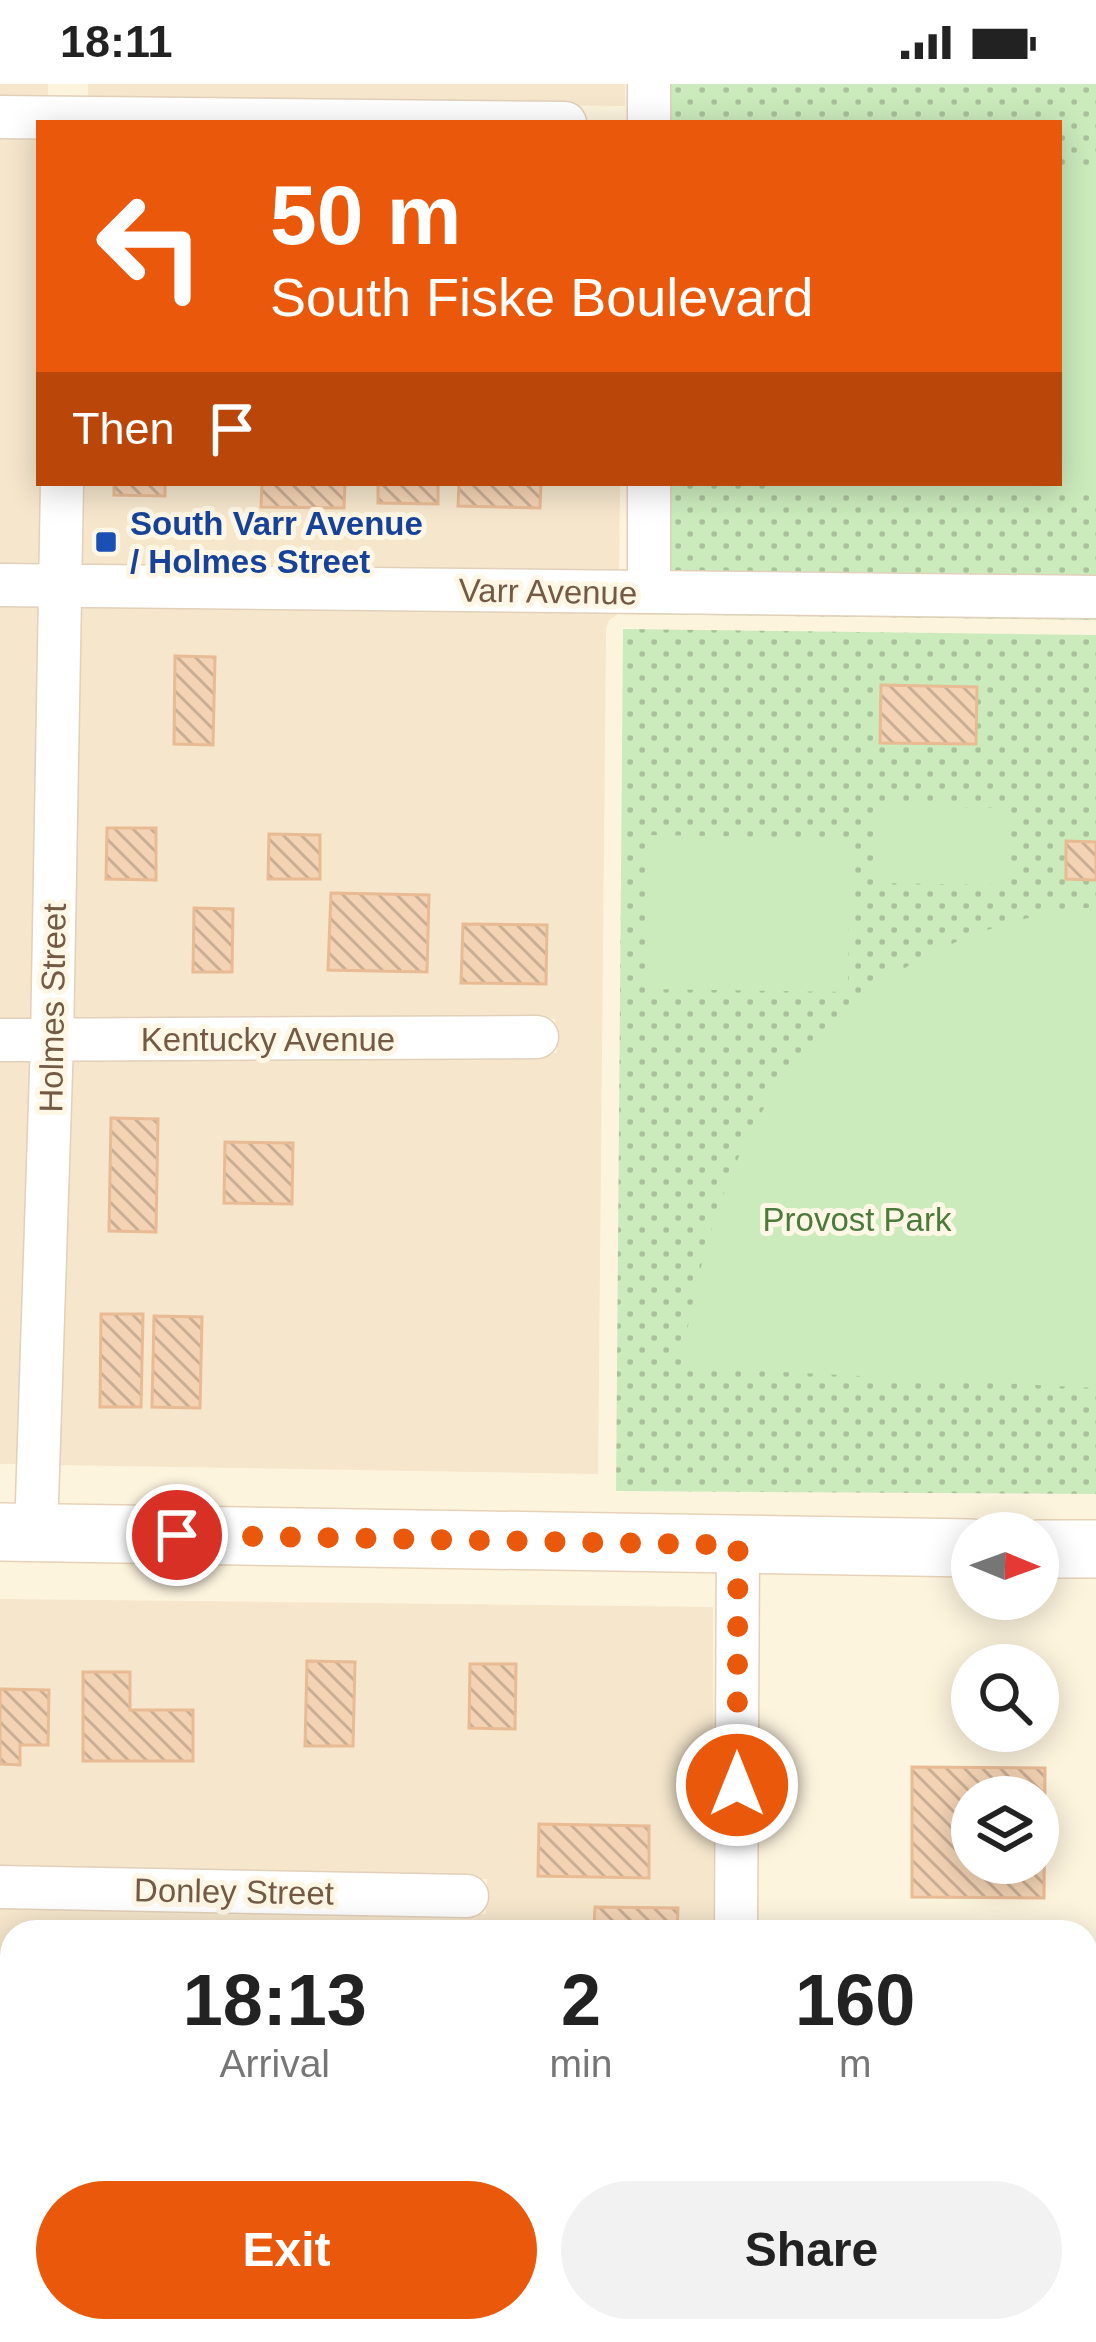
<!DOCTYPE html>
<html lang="en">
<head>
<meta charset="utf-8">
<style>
  body { margin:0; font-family:Helvetica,sans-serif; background:#f2f2f2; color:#222; height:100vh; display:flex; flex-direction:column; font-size:45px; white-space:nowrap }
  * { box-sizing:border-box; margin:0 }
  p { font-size:39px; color:#767676 }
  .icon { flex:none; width:66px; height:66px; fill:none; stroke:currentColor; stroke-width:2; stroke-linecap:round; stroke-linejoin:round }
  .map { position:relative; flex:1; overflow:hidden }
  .drawer { position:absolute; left:0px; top:1836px; width:1098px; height:423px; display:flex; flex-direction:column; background:#fff; border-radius:36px 36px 0 0; box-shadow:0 6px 30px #0003 }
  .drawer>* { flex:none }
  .hud { position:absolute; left:36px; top:36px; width:1026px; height:366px; border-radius:0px; box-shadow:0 6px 30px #0003; background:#ea580c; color:#fff; overflow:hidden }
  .needle { width:78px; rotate:91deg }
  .tools { position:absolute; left:951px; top:1428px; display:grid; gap:24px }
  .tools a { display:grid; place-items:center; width:108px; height:108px; border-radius:50%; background:#fff; box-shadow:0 6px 30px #0003; font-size:60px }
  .pin { position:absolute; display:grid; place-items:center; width:102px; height:102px; color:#fff; margin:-51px; border:6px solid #fff; border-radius:50%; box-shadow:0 3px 12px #0007 }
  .me { position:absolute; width:132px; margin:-66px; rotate:0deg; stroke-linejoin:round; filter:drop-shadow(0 0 9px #0008) }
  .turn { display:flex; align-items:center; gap:42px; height:252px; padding:0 36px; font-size:54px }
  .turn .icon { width:156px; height:156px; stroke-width:2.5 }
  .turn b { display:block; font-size:84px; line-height:102px }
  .then { display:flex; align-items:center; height:114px; padding:0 36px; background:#0003; gap:24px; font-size:45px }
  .eta { display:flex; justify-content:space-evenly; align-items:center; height:204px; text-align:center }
  .eta b { font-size:72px; font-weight:700; line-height:84px }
  .cta { display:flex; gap:24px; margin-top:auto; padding:24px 36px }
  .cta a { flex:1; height:138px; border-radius:72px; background:#ea580c; color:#fff; font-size:48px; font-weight:700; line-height:138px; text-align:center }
  .cta a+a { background:#f2f2f2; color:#222 }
  .status { display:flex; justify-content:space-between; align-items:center; height:84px; padding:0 60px; background:#fff; direction:ltr }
  .status svg { height:33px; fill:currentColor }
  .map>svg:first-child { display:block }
</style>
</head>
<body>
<div class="status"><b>18:11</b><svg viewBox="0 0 49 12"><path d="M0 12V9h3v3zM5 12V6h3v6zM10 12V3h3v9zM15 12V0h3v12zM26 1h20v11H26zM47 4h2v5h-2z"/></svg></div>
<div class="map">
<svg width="1096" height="2258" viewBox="0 0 1096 2258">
  <defs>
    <pattern id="park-dots" width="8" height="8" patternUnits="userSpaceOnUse" patternTransform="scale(3)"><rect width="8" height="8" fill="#cbebbc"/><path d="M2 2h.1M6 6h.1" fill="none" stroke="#a9c19b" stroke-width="1.8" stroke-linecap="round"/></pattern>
    <pattern id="water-waves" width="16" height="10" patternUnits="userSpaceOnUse" patternTransform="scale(3)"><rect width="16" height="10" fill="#b2dbe7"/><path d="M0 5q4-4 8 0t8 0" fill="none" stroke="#95b5bd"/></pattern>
    <pattern id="building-back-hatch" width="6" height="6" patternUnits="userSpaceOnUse" patternTransform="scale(3)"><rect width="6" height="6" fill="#f4d3b4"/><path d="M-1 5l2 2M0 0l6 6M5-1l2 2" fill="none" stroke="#caae94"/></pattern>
  </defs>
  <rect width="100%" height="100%" fill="#fdf4de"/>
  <path fill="#f5e6cc" d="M0 0H48V16H0Z
    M88 0H625V22L88 17Z
    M0 51H39L40 484 0 483Z
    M81 399H620L619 489 80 485Z
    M0 519H39L32 939H0Z
    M79 520 618 524V530L609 536 606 545 598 1390 58 1381 71 974 557 969 555 935 72 939Z
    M0 974H31L19 1380H0Z
    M0 1515 713 1523 714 1848H12V2026H0V1820L486 1830 487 1795 0 1785Z
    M1086 2106 1096 2107V2258H754V2247H1086Z
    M519 2247H714V2258H518Z"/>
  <path fill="url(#park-dots)" d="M669 0H1096V496L669 490V399H1059V39H669Z
    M618 524 1096 531V536L618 530Z
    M623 545 1096 551V1410L616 1407Z"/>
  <path fill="#cbebbc" d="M1059 86H1096V405L770 407V399H1059Z
    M877 722 1007 724 1006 801 876 799Z
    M646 751 850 754 848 908 645 905Z
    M1096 823V1304L681 1283C697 1180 726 1070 790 985 860 891 981 832 1096 823Z"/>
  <path fill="url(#water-waves)" stroke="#98cada" stroke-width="3" d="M0 2107 12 2108V2247H414V2258H0Z"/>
  <path fill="url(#building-back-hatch)" stroke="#e8bb94" stroke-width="3" fill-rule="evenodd" d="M114 399H165V412L114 411Z
    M262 399H345L344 424 261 423Z
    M378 399H438V420L378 419Z
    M459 399H541L540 424 458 422Z
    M175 572 215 573 213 661 174 660Z
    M881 601 977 603 976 660 880 659Z
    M107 744H156V796L106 795Z
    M269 750 320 751V795H268Z
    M1066 757 1096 758V796L1066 795Z
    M331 809 429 811 427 888 328 886Z
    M194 824 233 825 232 888H193Z
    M463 840 547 841 546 900 461 899Z
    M111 1034 158 1035 156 1148 109 1147Z
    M225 1058 293 1059 292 1120 224 1119Z
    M101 1230H143L141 1323H100Z
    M154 1232 202 1233 200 1324 152 1323Z
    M307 1577 355 1578 353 1662H305Z
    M470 1580H516L515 1645 469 1644Z
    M83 1588H130V1626H193V1677H83Z
    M0 1605 49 1606 48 1661H20V1681L0 1680Z
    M912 1683 1045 1684 1044 1814 912 1813ZM972 1713H1038V1779H972Z
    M539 1740 649 1742V1794L538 1792Z
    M595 1823 678 1824 677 1848H569V1842H594Z
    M6 1889 12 1890V1937H6Z
    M1086 2222H1096V2258H1037L1038 2247H1086Z
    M593 2247H672V2250L593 2249Z
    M811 2247H911V2258H811Z"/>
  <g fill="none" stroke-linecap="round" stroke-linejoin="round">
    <defs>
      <path id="minor" d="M649 0V39
        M0 33 565 39
        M649 399V507
        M0 501 1096 513
        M0 956 537 953
        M36 1449 52 957 62 399
        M0 1803 467 1812
        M736 1848 738 1461
        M1086 2089H1096
        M734 2258V2247"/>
      <path id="secondary" d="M0 1448 972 1464
        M1038 1465H1096"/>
    </defs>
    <use href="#minor" stroke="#e2d0ba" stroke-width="45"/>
    <use href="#secondary" stroke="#e7d2b7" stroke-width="60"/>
    <use href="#minor" stroke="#fff" stroke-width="42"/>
    <use href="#secondary" stroke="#fff" stroke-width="57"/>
  </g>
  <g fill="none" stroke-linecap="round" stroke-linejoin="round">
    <path stroke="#ea580c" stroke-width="21" stroke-dasharray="0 37.8" d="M177 1451 738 1461 737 1701"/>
  </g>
  <rect fill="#1a4fb4" stroke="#fff7e5" stroke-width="4.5" x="94" y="446" width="24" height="24" rx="6"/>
  <g text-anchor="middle" stroke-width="10" stroke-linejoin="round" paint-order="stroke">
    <g font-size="33" font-weight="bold" fill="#164399" stroke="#fff7e5" text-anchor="start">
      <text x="130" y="451">South Varr Avenue<tspan x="130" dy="38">/ Holmes Street</tspan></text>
    </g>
    <g font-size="33" fill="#745a45" stroke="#fff7e5">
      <text transform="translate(548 507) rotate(1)" y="12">Varr Avenue</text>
      <text transform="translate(52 924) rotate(-89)" y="12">Holmes Street</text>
      <text x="268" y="967">Kentucky Avenue</text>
      <text transform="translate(234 1807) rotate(1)" y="12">Donley Street</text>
    </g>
    <g font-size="33" fill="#4a7b3c" stroke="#fff7e5">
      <text x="857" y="1147">Provost Park</text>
    </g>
  </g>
</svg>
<div class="tools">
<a><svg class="needle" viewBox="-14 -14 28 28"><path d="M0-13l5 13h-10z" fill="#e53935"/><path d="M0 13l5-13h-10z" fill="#767676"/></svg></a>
<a><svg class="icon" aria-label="search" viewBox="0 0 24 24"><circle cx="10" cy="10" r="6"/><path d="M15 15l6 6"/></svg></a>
<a><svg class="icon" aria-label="layers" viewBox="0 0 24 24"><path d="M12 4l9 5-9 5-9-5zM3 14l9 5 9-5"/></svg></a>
</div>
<div class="pin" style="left:177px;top:1451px;background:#d93025"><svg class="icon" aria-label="arrive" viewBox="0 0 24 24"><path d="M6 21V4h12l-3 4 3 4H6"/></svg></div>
<svg class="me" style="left:737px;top:1701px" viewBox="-20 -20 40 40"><circle r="17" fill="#ea580c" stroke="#fff" stroke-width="3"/><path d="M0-11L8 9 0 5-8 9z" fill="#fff"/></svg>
<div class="hud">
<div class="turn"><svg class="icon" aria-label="left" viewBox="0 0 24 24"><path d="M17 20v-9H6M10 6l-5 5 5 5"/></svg><div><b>50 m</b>South Fiske Boulevard</div></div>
<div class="then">Then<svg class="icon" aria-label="arrive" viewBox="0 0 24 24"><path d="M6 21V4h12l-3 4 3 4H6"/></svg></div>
</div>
<section class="drawer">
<div class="eta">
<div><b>18:13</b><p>Arrival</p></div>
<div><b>2</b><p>min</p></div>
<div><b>160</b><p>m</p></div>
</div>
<div class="cta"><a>Exit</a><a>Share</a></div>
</section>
</div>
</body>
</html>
